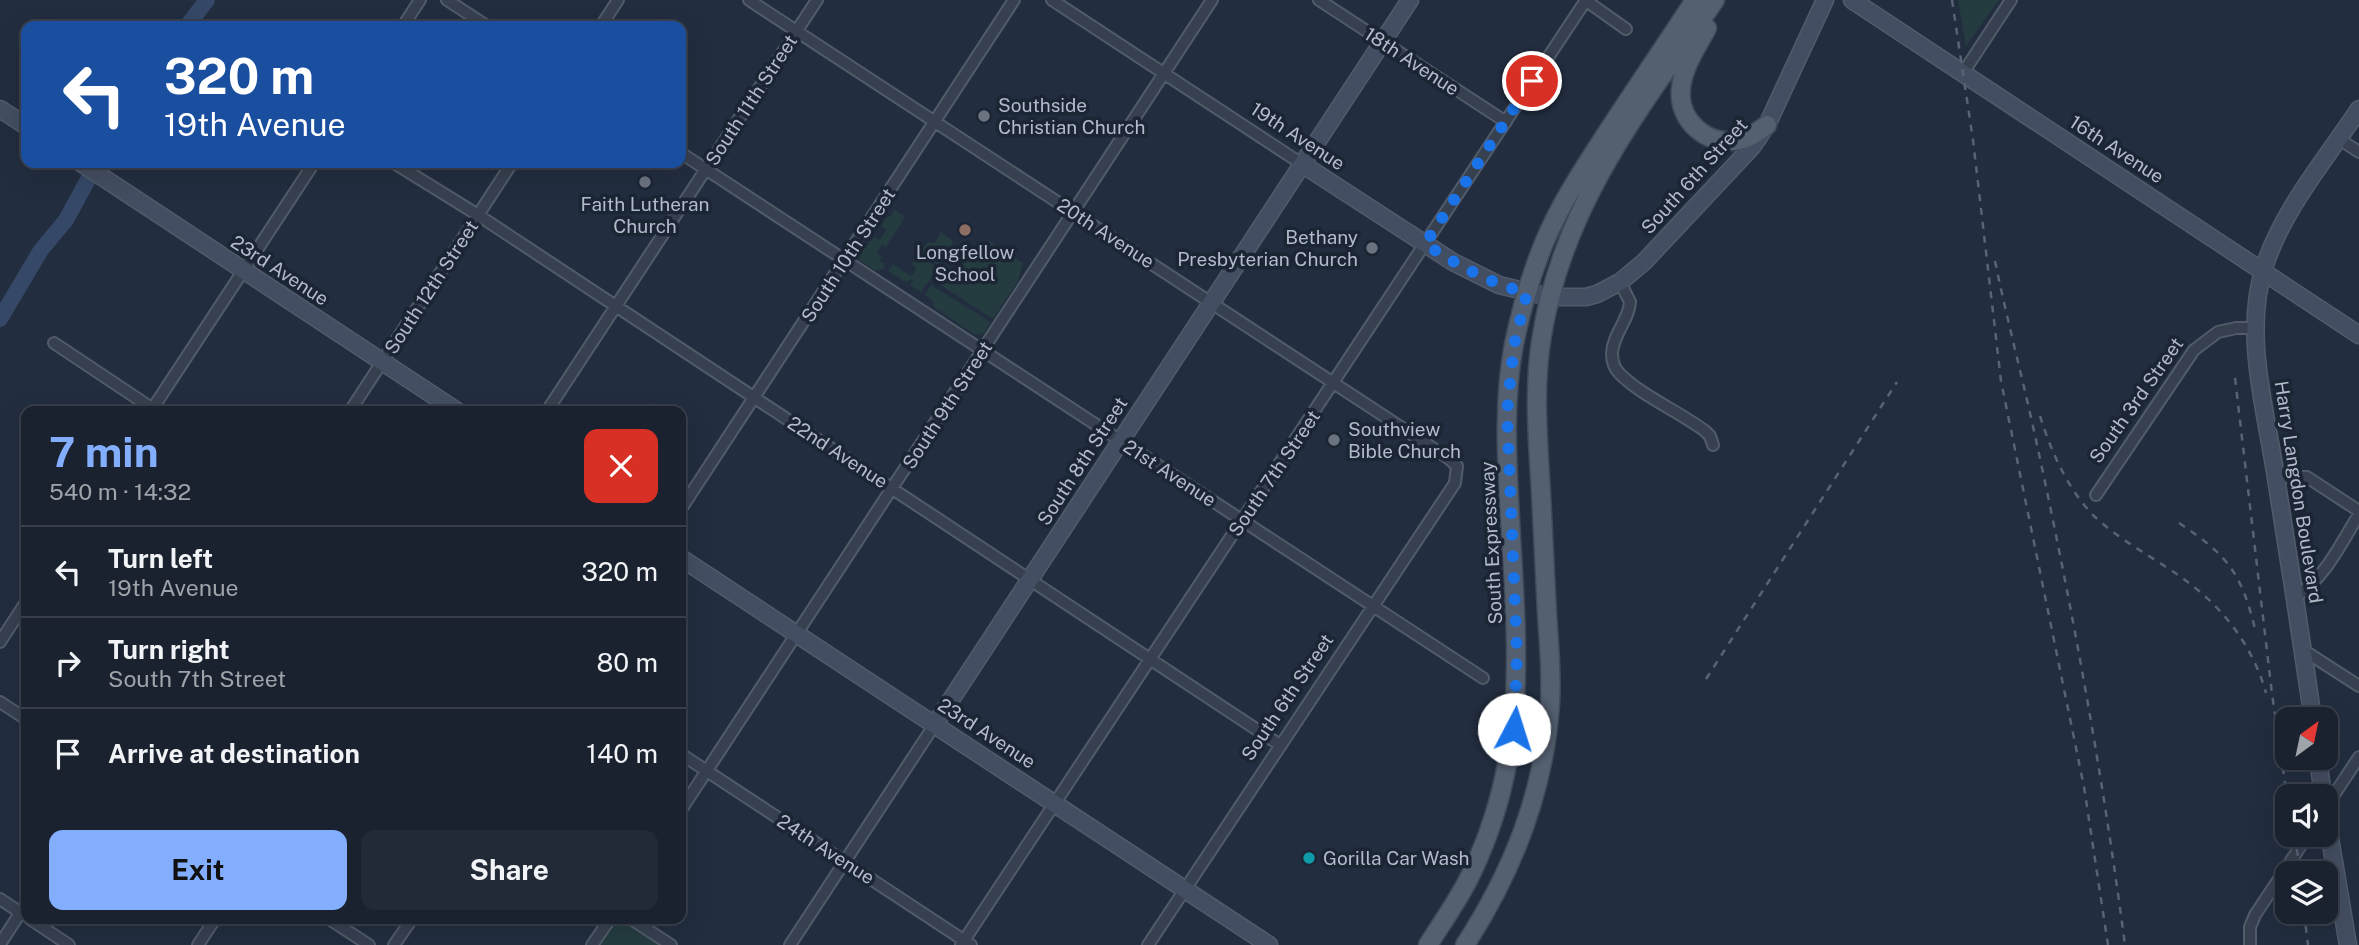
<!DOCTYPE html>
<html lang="en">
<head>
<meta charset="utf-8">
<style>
  body { margin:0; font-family:"Public Sans",sans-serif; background:#232a37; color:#f1f3f6; height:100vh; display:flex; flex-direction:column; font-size:26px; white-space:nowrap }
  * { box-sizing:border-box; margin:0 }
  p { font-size:23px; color:#9fa4aa }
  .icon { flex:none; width:38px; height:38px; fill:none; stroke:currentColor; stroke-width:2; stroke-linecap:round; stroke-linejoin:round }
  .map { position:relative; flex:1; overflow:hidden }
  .details { position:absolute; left:21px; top:406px; width:665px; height:518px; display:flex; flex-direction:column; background:#1a222f; border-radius:14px; box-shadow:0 7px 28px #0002,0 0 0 2px #383f4b }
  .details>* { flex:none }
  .banner { position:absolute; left:21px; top:21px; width:665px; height:147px; border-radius:14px; box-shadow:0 7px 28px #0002,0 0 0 2px #383f4b; background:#1a4fa0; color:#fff; overflow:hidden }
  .needle { width:46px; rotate:33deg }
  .fabs { position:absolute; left:2275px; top:707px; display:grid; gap:14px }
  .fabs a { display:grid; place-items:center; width:63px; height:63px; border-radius:14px; background:#1a222f; box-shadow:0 7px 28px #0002,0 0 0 2px #383f4b; font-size:35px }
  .pin { position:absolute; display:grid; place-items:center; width:60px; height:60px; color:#fff; margin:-30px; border:4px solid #fff; border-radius:50%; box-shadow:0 2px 7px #0007 }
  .me { position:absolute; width:77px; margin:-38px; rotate:5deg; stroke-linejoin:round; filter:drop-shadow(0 0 5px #0008) }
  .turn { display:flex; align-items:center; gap:24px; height:147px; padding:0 28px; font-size:32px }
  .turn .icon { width:91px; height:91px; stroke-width:2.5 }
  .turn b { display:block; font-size:49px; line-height:60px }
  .round { display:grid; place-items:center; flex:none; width:74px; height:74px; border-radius:14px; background:#232a37 }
  .overview { display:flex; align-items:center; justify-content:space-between; height:119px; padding:0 28px }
  h1 { font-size:42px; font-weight:700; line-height:52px; color:#83aefe }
  .button { display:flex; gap:14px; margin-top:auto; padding:14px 28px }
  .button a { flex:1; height:80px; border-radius:14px; background:#83aefe; color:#111; font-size:28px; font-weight:700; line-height:80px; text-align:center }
  .button a+a { background:#232a37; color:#f1f3f6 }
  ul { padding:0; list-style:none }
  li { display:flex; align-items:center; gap:21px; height:91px; padding:0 28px; border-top:2px solid #383f4b }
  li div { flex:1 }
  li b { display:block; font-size:26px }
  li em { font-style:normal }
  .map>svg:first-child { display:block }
</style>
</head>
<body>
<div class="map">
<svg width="2359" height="945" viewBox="0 0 2359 945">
  <rect width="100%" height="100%" fill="#222d3f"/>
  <path fill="#243c40" d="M1958 0H1999L1966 46Z
    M894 209 905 217 886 247 882 245 877 253 882 257 880 261 885 264 884 269 875 270 859 260 858 256 874 237 880 240 886 230 881 226 888 216 891 217Z
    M939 231 951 239 953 243 938 265 920 252 928 242 935 243 940 234Z
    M989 241 1023 263 1018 281 993 319 934 281 944 267 953 274 957 272 969 255 978 257Z
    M918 255 938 268 921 292 910 285 913 281 910 279 907 283 888 271 893 264 909 275H913L916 269 912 264Z
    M931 285 991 322 984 333 975 335 934 307 931 299 925 295Z
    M610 919H631L671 945H592Z"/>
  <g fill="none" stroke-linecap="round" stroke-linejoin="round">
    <path stroke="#354867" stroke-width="16" d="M187 26 207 0
      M0 319 41 250 66 220 97 163"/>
    <defs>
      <path id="street" d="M447 0 487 26
        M749 0 1448 458 1457 466 1455 483 1148 945
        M1052 0 1302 164
        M1319 0 1506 122
        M1585 0 1626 29
        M403 26 420 0
        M601 26 618 0
        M1963 73 2011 0
        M2339 139 2359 152
        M681 153 1483 678
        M394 163 478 215 1280 745
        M1620 282 1630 302C1629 320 1613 334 1612 353 1612 360 1614 368 1619 373 1640 395 1680 412 1705 431L1710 436 1713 445
        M54 343 156 411
        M151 411 314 163
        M350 411 512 163
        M547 411 817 0
        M2276 477H2307L2359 511
        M2096 495 2194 350 2218 332 2236 328H2257
        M681 509 1014 0
        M2295 597C2325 578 2341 544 2359 514
        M0 642 26 602
        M2303 650 2359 686
        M0 702 26 719
        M681 754 971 945
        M2326 807 2359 757
        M681 810 1212 0
        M0 899 24 915
        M30 919 69 945
        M329 919 369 945
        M631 919 671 945
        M0 944 26 904
        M198 945 215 919
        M394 945 412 919
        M592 945 610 919
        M790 945 935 724
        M961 945 1586 0
        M2250 945V927L2255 915 2308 835"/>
      <path id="secondary" d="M1852 0 2359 335
        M0 109 26 126
        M81 163 457 411
        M1302 164 1453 262 1499 285 1549 297H1586L1597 294 1620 282 1644 262 1752 147 1767 125 1825 0
        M681 558 1269 945
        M2313 719C2301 639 2289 558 2276 478 2266 411 2243 335 2264 268 2282 210 2326 159 2359 109
        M935 724 1410 0
        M2318 758 2323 796
        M2326 814 2348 945"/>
      <path id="primary" d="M1707 28C1697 47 1683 67 1681 88 1677 120 1707 147 1739 140 1750 138 1758 131 1767 125
        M1428 945C1443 921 1460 898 1472 872 1529 752 1517 647 1510 519 1507 461 1503 402 1514 344 1521 310 1531 275 1544 243 1561 202 1586 165 1610 128 1638 85 1667 43 1695 0
        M1465 945C1513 871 1544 793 1550 704 1552 674 1549 644 1547 614 1545 574 1543 533 1541 493 1538 440 1533 387 1542 335 1564 202 1641 107 1715 0"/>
    </defs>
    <use href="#street" stroke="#515b6a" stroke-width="14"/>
    <use href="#secondary" stroke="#515b6a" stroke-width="19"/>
    <use href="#primary" stroke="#3f4958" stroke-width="21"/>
    <use href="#street" stroke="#36404f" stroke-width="10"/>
    <use href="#secondary" stroke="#444e62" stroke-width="16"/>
    <use href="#primary" stroke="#545f6f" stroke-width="18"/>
    <path stroke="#586376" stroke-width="2.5" stroke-dasharray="7 7" stroke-linecap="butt" d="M1952 0 1973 140 2001 381 2084 787 2108 945
      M1995 261C2006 315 2020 368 2032 422 2070 594 2102 770 2125 945
      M2235 378 2272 694 2287 796
      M2040 416C2051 451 2067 488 2093 515 2123 544 2162 561 2194 587 2228 614 2254 650 2266 693
      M2179 523C2229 556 2242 574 2256 633
      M1706 679 1897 382
      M2295 835 2300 873
      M2304 912 2308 945"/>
  </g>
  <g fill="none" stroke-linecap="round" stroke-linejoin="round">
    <path stroke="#1a73e8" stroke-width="12" stroke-dasharray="0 21.6" d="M1514 729 1517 655 1507 412 1514 345 1527 293C1489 283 1458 265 1425 244L1532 81"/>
  </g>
  <g fill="#6b7280" stroke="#1b2534" stroke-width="2.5">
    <circle cx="984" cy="116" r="7"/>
    <circle cx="645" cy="182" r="7"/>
    <circle cx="1372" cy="248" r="7"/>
    <circle cx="1334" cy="440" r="7"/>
  </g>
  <circle fill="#8d6e63" stroke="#1b2534" stroke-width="2.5" cx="965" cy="230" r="7"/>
  <circle fill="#0f9aa8" stroke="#1b2534" stroke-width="2.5" cx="1309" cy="858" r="7"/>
  <g text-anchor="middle" stroke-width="7" stroke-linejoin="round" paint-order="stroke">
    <g font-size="19" fill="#b2bbca" stroke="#1b2534">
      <text transform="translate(1412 61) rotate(33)" y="7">18th Avenue</text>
      <text transform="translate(751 100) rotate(-57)" y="7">South 11th Street</text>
      <text transform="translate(1298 136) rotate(33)" y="7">19th Avenue</text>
      <text transform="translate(2117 149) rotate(33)" y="7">16th Avenue</text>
      <text transform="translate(1694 176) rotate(-48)" y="7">South 6th Street</text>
      <text transform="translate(1106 233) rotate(33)" y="7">20th Avenue</text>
      <text transform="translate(848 255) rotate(-57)" y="7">South 10th Street</text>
      <text transform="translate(280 270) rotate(33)" y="7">23rd Avenue</text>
      <text transform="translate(431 287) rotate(-57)" y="7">South 12th Street</text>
      <text transform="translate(2136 400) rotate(-55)" y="7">South 3rd Street</text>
      <text transform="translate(947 405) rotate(-57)" y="7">South 9th Street</text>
      <text transform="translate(838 452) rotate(33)" y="7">22nd Avenue</text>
      <text transform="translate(1082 461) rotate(-57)" y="7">South 8th Street</text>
      <text transform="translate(1170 473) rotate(33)" y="7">21st Avenue</text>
      <text transform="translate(1274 473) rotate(-56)" y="7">South 7th Street</text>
      <text transform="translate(2299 492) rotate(81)" y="7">Harry Langdon Boulevard</text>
      <text transform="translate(1491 543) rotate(-93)" y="7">South Expressway</text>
      <text transform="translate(1287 697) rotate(-56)" y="7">South 6th Street</text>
      <text transform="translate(987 733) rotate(33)" y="7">23rd Avenue</text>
      <text transform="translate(826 849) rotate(33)" y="7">24th Avenue</text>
    </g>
    <g font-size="19" fill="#b2bbca" stroke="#1b2534" text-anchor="start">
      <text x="998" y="112">Southside<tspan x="998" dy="22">Christian Church</tspan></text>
      <text x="645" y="211" text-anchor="middle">Faith Lutheran<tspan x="645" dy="22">Church</tspan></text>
      <text x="1358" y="244" text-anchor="end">Bethany<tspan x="1358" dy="22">Presbyterian Church</tspan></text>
      <text x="965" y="259" text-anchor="middle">Longfellow<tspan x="965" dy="22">School</tspan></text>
      <text x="1348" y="436">Southview<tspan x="1348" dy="22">Bible Church</tspan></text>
      <text x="1323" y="865">Gorilla Car Wash</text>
    </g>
  </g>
</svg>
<div class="fabs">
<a><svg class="needle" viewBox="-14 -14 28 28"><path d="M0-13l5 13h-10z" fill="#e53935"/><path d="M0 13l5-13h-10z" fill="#9fa4aa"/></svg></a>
<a><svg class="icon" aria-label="sound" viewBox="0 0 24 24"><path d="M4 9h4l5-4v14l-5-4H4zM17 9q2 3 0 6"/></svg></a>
<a><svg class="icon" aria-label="layers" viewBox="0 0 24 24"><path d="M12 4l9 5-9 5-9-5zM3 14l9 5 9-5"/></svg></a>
</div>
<div class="pin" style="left:1532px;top:81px;background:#d93025"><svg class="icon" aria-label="arrive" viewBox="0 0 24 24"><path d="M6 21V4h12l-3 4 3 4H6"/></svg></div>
<svg class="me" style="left:1514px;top:729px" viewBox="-20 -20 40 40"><circle r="19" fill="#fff"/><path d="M0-13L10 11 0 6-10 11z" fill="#1a73e8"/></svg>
<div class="banner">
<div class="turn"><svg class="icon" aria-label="left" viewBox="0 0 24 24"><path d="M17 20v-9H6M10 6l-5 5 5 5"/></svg><div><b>320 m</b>19th Avenue</div></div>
</div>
<section class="details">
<div class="overview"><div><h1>7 min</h1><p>540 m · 14:32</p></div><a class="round" style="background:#d93025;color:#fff"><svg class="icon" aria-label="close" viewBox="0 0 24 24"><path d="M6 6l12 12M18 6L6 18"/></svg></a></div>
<ul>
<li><svg class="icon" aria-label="left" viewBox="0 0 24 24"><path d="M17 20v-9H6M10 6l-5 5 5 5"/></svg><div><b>Turn left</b><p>19th Avenue</p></div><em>320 m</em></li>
<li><svg class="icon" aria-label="right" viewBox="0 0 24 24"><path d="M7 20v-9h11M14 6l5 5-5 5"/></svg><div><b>Turn right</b><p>South 7th Street</p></div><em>80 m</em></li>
<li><svg class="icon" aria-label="arrive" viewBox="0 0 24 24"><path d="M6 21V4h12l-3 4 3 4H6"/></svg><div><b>Arrive at destination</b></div><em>140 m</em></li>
</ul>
<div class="button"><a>Exit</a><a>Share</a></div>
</section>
</div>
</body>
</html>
